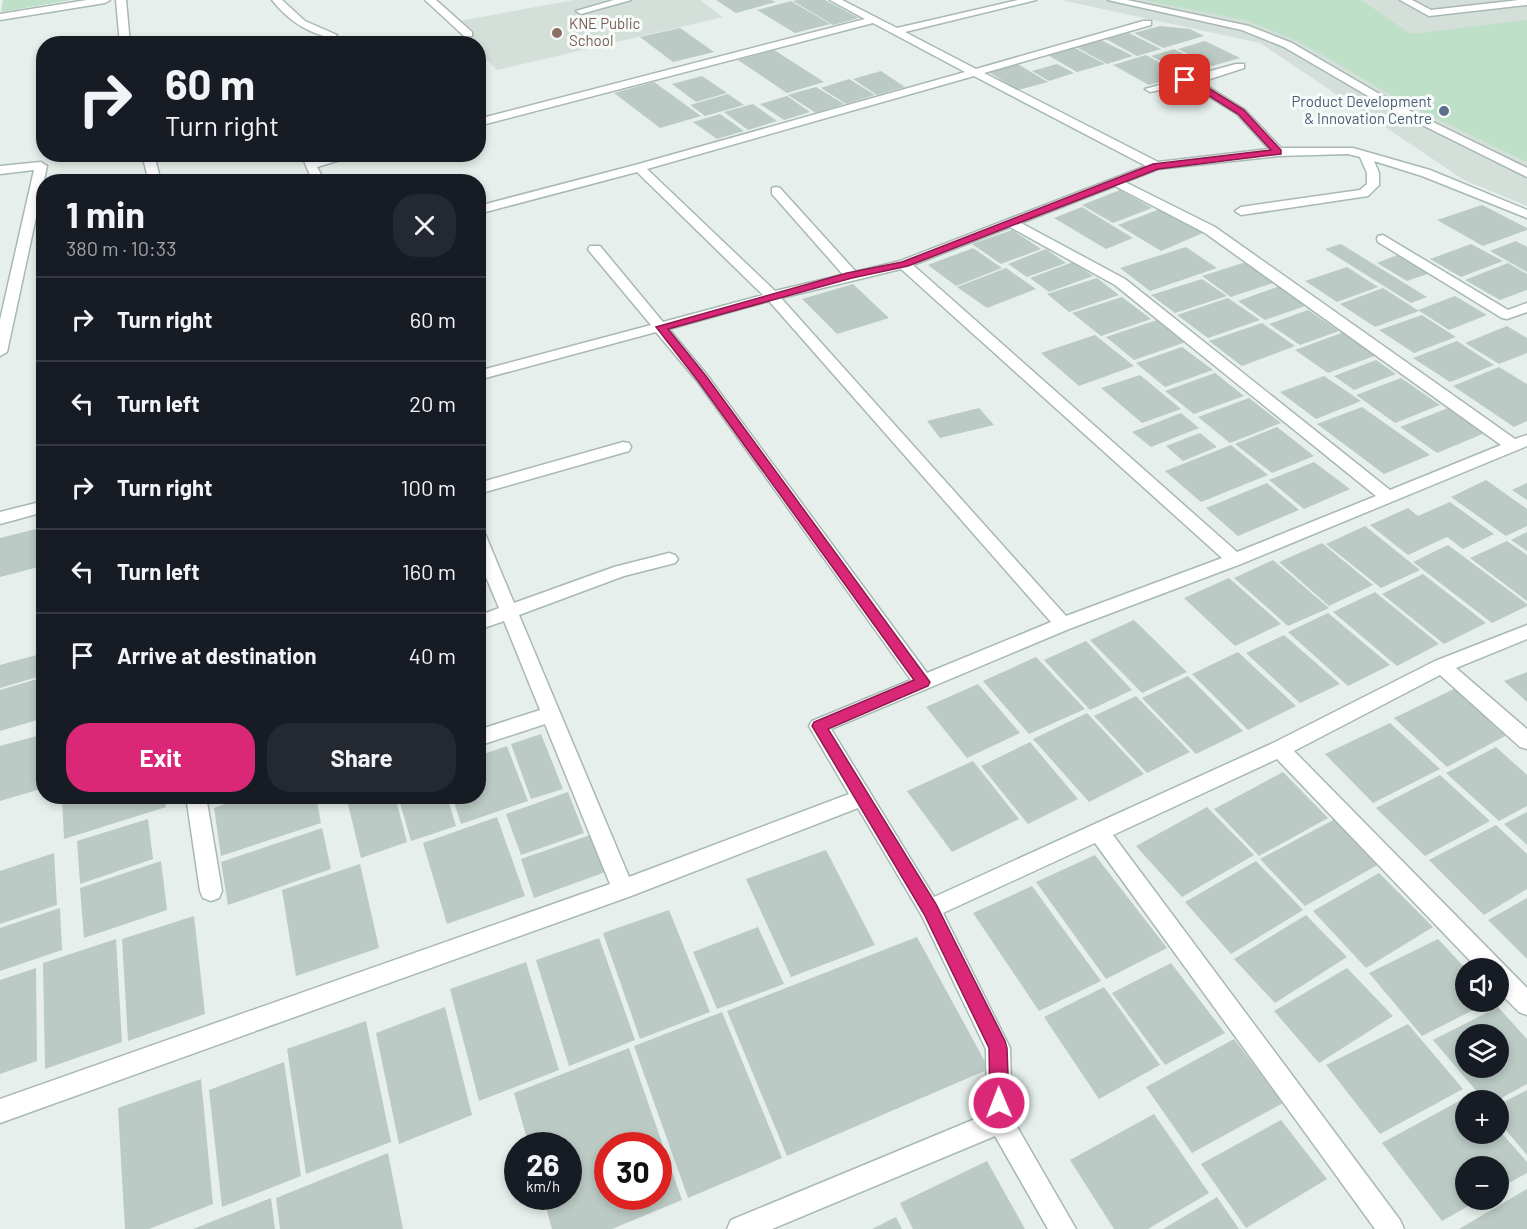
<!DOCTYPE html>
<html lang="en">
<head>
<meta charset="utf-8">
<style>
  body { margin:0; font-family:Barlow,sans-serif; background:#242831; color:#f1f3f6; height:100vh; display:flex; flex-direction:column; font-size:22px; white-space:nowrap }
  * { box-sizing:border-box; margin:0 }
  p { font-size:20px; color:#9ea1a6 }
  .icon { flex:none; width:33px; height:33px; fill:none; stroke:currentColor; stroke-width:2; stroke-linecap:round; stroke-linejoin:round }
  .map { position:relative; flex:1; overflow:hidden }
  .side { position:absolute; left:36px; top:174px; width:450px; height:630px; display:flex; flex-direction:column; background:#171b24; border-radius:24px; box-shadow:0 3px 9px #0003 }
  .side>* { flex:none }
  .hud { position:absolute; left:36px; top:36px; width:450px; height:126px; border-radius:24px; box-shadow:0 3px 9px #0003; background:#171b24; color:#f1f3f6; overflow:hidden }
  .controls { position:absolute; left:1455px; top:958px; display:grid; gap:12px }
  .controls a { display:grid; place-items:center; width:54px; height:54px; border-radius:50%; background:#171b24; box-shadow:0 3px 9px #0003; font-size:30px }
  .speed { position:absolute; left:504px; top:1132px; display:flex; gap:12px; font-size:30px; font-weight:700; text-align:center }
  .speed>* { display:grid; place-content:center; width:78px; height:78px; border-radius:50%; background:#171b24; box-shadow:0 3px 9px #0003; line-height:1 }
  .speed small { font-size:15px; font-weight:400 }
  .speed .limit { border:9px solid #d22; background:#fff; color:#111 }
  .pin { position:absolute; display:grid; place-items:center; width:51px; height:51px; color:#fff; margin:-26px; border-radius:12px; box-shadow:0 3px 9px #0006 }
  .me { position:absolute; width:66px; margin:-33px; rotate:359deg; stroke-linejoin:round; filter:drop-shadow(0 0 4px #0008) }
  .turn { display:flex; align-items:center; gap:21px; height:126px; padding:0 30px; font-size:27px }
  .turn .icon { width:78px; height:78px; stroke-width:2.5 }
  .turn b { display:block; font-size:42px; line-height:51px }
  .round { display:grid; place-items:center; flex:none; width:63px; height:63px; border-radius:24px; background:#242831 }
  .summary { display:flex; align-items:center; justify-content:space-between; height:102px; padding:0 30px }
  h1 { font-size:36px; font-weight:700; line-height:45px }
  .button { display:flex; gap:12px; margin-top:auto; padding:12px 30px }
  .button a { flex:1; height:69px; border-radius:24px; background:#db2777; color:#fff; font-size:24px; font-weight:700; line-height:69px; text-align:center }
  .button a+a { background:#242831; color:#f1f3f6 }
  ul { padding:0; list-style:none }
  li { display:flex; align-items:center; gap:18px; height:84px; padding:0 30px; border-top:2px solid #363941 }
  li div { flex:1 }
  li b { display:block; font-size:22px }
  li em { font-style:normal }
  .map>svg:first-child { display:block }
</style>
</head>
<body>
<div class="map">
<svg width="1527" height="1229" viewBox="0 0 1527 1229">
  <rect width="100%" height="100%" fill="#e6efeb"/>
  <path fill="#d4dfda" d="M574 0H700L723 17 497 70 479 52 478 44 470 43 448 23Z
    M1061 0H1527V206L1464 180 1260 43Z"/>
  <path fill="#bfe0c8" d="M3 0H71L1 12Z
    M1143 0H1361L1411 34 1527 20V162L1410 106 1300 42 1248 21Z"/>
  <path fill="#bbcac4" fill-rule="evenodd" d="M716 0H771L776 2 736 13Z
    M797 0H825L859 18 833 25 793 1Z
    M791 1 830 24 795 33 757 10Z
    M1160 26 1190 29 1204 36 1163 48 1134 33Z
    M680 28 714 52 673 62 640 37Z
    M1129 33 1161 49 1137 56 1106 39Z
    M1101 40 1133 56 1107 64 1076 47Z
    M1205 41 1240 58 1212 66 1178 49Z
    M1073 47 1105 64 1077 72 1046 54Z
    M1174 49 1208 66 1184 73 1151 56Z
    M774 50 824 82 787 93 738 60Z
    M1146 55 1183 75 1149 85 1113 65Z
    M1016 63 1048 82 1018 90 987 71Z
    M1057 64 1074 73 1049 81 1032 71Z
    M881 71 905 87 877 95 853 79Z
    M702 76 727 93 696 102 672 84Z
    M849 79 875 95 846 104 821 88Z
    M654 82 701 116 660 128 614 93Z
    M816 87 844 104 816 113 788 95Z
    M728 94 744 105 705 116 690 105Z
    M787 96 810 112 784 120 760 104Z
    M753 104 777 121 748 130 724 112Z
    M720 114 744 131 717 139 693 122Z
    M1120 190 1152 208 1113 223 1082 205Z
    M1482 205 1527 228V230L1483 246 1437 220Z
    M1082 207 1133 238 1106 249 1054 218Z
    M1160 209 1203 233 1161 251 1118 225Z
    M1012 230 1041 249 1001 264 972 244Z
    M1516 241 1527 247V272L1490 251Z
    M1341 244 1427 297 1411 303 1325 249Z
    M1471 244 1503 261 1461 277 1430 259Z
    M1186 247 1217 268 1150 291 1120 268Z
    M973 248 1002 268 956 286 928 265Z
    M1046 249 1066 263 1027 277 1008 264Z
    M1400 254 1431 273 1407 281 1377 263Z
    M1249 261 1279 281 1231 297 1202 276Z
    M1073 262 1093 276 1049 292 1030 278Z
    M1508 263 1527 274V290L1500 300 1465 280Z
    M1347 267 1378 287 1337 302 1305 281Z
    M1006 268 1036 289 987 308 957 287Z
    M1097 278 1119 295 1069 312 1047 294Z
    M1202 279 1227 296 1175 313 1151 295Z
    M853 284 889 318 837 334 802 299Z
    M1280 286 1308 305 1265 320 1238 301Z
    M1383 288 1419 311 1375 327 1340 304Z
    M1455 296 1487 315 1449 330 1418 310Z
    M1122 297 1151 319 1101 336 1072 313Z
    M1228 298 1260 320 1208 338 1177 315Z
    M1308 310 1339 331 1300 345 1269 324Z
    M1422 315 1456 337 1414 353 1379 330Z
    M1157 320 1186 342 1134 360 1106 337Z
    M1262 323 1295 346 1242 366 1209 341Z
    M1507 326 1527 338V353L1499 364 1465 343Z
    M1344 332 1377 355 1328 373 1295 350Z
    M1095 335 1134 366 1079 386 1041 353Z
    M1457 341 1494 365 1450 382 1413 358Z
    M1182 347 1213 370 1165 387 1136 363Z
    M1376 360 1396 374 1354 390 1334 376Z
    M1499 367 1527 384V421L1514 427 1453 386Z
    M1215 373 1244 396 1194 414 1165 391Z
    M1140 375 1181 409 1142 423 1101 388Z
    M1324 376 1361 401 1316 419 1280 392Z
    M1401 378 1440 405 1395 423 1356 395Z
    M1249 398 1281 423 1230 443 1198 417Z
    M1362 407 1430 455 1384 474 1317 424Z
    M979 408 994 425 940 438 927 421Z
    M1448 408 1485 433 1437 453 1400 427Z
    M1181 413 1199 428 1151 447 1132 432Z
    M1277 427 1314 456 1272 473 1235 444Z
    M1200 433 1217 447 1183 461 1166 446Z
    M1231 445 1268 475 1201 502 1165 471Z
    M1314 462 1350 489 1304 509 1269 480Z
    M1486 480 1527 509V526L1506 536 1451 497Z
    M1267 483 1299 510 1238 536 1206 508Z
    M1527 483V500L1512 490Z
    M1450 502 1494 534 1463 549 1447 537 1408 555 1370 525 1408 508 1418 516Z
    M1365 526 1420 570 1381 588 1326 544Z
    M40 528 42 566 0 577V538Z
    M1527 532V551L1511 540Z
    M1507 541 1527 555V601L1470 558Z
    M1322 543 1373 585 1329 606 1279 562Z
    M1448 545 1527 604V606L1492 623 1413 562Z
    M1273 560 1329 608 1288 626 1234 578Z
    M44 571V609H42L39 572Z
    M1423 574 1486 623 1444 644 1382 594Z
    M1229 578 1281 624 1235 646 1184 598Z
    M1375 592 1439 644 1397 666 1333 612Z
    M1328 613 1390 665 1348 686 1288 632Z
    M1134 620 1187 672 1142 693 1090 640Z
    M1284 635 1340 684 1300 703 1246 653Z
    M1086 641 1132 690 1090 710 1044 660Z
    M1238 652 1296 706 1248 730 1192 674Z
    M44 653V675L0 688V665Z
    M1036 657 1085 709 1029 734 983 681Z
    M1527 672V702L1504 681Z
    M1188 676 1243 731 1196 754 1142 698Z
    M44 677V718L0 731V690Z
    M978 684 1020 733 967 758 926 707Z
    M1456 688 1509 734 1447 767 1394 718Z
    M1136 696 1190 752 1147 773 1094 716Z
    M1087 713 1144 774 1089 802 1033 739Z
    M1390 723 1440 769 1373 803 1325 754Z
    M44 734V788L0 801V746Z
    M541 734 563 789 531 799 511 744Z
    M1030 742 1078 799 1028 824 981 766Z
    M507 746 528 801 461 824 452 796H478V756Z
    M1496 747 1527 775V806L1499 821 1446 773Z
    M973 761 1019 819 952 852 907 791Z
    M1283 772 1328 818 1259 856 1214 809Z
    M1440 775 1490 821 1425 856 1376 808Z
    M568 792 584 833 521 855 506 814Z
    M62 796H165L166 807 64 839Z
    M206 796H232V797L207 805Z
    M248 796H316L321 823 221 856 214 808Z
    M346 796H395L407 842 361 858Z
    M398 796H447L456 826 411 841Z
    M1207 807 1254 855 1182 897 1136 846Z
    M1527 812V845L1504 824Z
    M497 817 525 896 447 924 423 843Z
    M148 819 153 859 80 884 77 841Z
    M1335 819 1381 863 1305 906 1260 859Z
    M1496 825 1527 854V889L1484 915 1429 860Z
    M322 828 331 869 228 905 221 862Z
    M593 834 608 871 534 898 521 859Z
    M826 850 875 945 791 977 746 879Z
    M54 853 57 905 0 924V871Z
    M1095 855 1167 948 1106 979 1036 882Z
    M161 861 167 910 84 938 80 888Z
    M1256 861 1303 910 1231 954 1185 902Z
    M360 864 379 948 296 976 282 890Z
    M1379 873 1433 927 1366 968 1313 911Z
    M1032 886 1101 981 1039 1011 973 913Z
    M1527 898V959L1488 920Z
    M60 908 62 950 0 971V928Z
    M669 910 710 1012 640 1039 603 933Z
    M1306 915 1347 957 1275 1003 1234 959Z
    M194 916 205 1014 128 1041 122 939Z
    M758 927 784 984 717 1009 693 952Z
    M917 937 989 1069 787 1156 727 1011Z
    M599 938 635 1040 569 1066 536 960Z
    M116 939 122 1042 45 1069 43 963Z
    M1438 939 1466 969V1002H1489L1422 1036 1369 973Z
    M526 962 559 1070 479 1101 450 989Z
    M1171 963 1225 1033 1165 1065 1112 993Z
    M36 968 37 1061 0 1074V980Z
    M1347 968 1393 1016 1319 1063 1274 1011Z
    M1104 987 1160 1065 1099 1099 1044 1017Z
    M445 1007 472 1115 399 1144 376 1033Z
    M1498 1007 1527 1039V1084L1496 1101H1485L1433 1040ZM1466 1035H1498V1068H1466Z
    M722 1012 782 1158 688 1198 634 1046Z
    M366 1021 391 1142 306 1174 287 1049Z
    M1408 1024 1463 1089 1380 1134 1326 1065Z
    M1234 1039 1283 1103 1192 1153 1146 1087Z
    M629 1048 682 1200 612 1229H552L543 1197H568V1146H529L514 1093ZM608 1146H658V1197H608Z
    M284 1062 301 1176 222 1207 209 1090Z
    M201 1079 213 1204 149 1229H125L118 1108Z
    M1527 1090V1155L1498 1121V1105Z
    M1470 1095 1475 1101H1466V1134H1498V1129L1527 1162V1173L1498 1189V1167H1466V1200H1479L1442 1221 1382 1143Z
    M1154 1114 1209 1193 1148 1229H1114L1070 1160Z
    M1281 1120 1327 1179 1246 1228 1201 1164Z
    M388 1153 403 1229H280L276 1198Z
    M987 1161 1025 1229H913L900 1203Z
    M1527 1189V1229H1459Z
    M1217 1197 1239 1229H1163Z
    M271 1198 275 1229H193Z
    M896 1217 902 1229H872Z"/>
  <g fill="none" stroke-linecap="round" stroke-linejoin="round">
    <defs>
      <path id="lane" d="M614 0H631L581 14 576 11Z
        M1108 0H1127L1249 26 1292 43 1400 106 1527 168V177L1392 110 1284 47 1242 30Z
        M1400 0H1412L1431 10 1519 0H1527V5L1429 16Z
        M776 187 780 188 856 272 858 275 856 278H846L772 194V188Z"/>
      <path id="street" d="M87 0H110L105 3 0 20V14Z
        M116 0H126L130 44H120Z
        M272 0H282L305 21 337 35 332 38C307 33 288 20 272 0Z
        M425 0H436L472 32V36H464Z
        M830 0H842L897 28 1018 0H1036L905 32 976 69 1143 21H1151V25L984 73 1158 162 1269 149 1237 114 1189 84 1150 92 1145 89 1236 64H1244V68L1201 82 1245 110 1281 148H1353L1430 170 1527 210V218L1422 176 1374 161 1379 173V185L1368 196 1241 215 1235 211 1241 207 1360 190 1367 184V173L1360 157 1348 154 1278 156 1158 169 1125 182 1215 227 1515 439 1527 435V446L1241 564 1069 629 831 729 934 897 1273 743 1435 661 1527 625V639L1456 668 1527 729V749L1520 747 1440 675 1294 751 1527 988V1015L1519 1012 1498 991V969H1478L1277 759 1113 835 1400 1220 1404 1229H1375L1095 843 943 913 1010 1048 1012 1118 1076 1229H1048L995 1136 772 1229H727L731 1220 987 1114 986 1049 922 916 858 808 631 896 0 1123V1099L610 884 545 724 478 746V730L540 710 504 621 478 630V616L499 608 478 558V530L484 532 486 536 514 603 614 567 669 553 675 555 678 559 675 563 624 576 519 615 629 877 849 794 809 726 812 721 911 680 697 381 656 332 478 380V371L651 325 590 252 588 249 590 246H600L663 322 763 295 637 172 478 214V206L635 165 965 72 873 23 478 126V119L865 19ZM974 76 1146 166 900 261 775 291 647 169ZM1115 186 1205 233 1501 445 1390 490 1125 279 1021 223ZM1010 227 1115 285 1376 496 1237 552 913 265ZM901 269 1222 558 1066 616 781 298ZM769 301 1051 622 927 673 707 375 669 329Z
        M142 154H154L161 182H149Z
        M301 154H311L314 161 338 154H360L317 167 325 182H313Z
        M41 162 47 166 7 352 0 356V320L34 170 0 174V166Z
        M1383 235 1508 310 1527 303V312L1507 319 1502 318 1378 242 1377 239 1378 236Z
        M623 442 629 443 631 447 629 451 478 494V483Z
        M44 501V512L0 524V512Z
        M186 796H206L222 891 219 898 211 901 203 898 200 891Z"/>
    </defs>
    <use href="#lane" stroke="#a8b8b2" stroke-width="3"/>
    <use href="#street" stroke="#a8b8b2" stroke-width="3"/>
    <use href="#lane" fill="#fff" fill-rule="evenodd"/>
    <use href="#street" fill="#fff" fill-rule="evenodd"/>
  </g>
  <path fill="#db2777" stroke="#8e194d" stroke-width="1.5" d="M1182 78 1194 79 1244 110 1281 150V154L1158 169 908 266 852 278 668 329 706 376 930 682 928 686 828 729 936 904 1005 1041 1007 1048 1009 1103 1006 1109 999 1112 993 1109 990 1103 989 1048 924 914 812 726 814 722 914 680 698 381 656 327 847 273 902 262 1153 164 1271 150 1238 114 1189 83 1182 82Z"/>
  <circle fill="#8d6e63" stroke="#f7fbf9" stroke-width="2" cx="557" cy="33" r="6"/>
  <circle fill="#5c6f8a" stroke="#f7fbf9" stroke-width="2" cx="1444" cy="111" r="6"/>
  <g text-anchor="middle" stroke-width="6" stroke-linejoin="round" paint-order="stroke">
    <g font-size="15" fill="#785e54" stroke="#f7fbf9" text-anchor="start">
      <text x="569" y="29">KNE Public<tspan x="569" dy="17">School</tspan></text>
    </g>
    <g font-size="15" fill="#4e5e75" stroke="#f7fbf9" text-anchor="end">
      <text x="1432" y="107">Product Development<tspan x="1432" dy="17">&amp; Innovation Centre</tspan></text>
    </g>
  </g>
</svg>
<div class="controls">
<a><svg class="icon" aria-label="sound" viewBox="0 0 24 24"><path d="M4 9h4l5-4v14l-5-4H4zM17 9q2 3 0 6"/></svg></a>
<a><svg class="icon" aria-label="layers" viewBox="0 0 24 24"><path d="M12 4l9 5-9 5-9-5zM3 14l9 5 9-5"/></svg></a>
<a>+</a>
<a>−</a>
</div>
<div class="speed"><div>26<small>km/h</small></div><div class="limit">30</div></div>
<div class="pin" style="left:1185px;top:80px;background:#d93025"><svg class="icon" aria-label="arrive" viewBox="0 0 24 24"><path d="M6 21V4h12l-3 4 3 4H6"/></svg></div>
<svg class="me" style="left:999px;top:1103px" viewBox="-20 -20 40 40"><circle r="17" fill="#db2777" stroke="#fff" stroke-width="3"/><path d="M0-11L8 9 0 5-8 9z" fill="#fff"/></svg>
<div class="hud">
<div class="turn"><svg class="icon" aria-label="right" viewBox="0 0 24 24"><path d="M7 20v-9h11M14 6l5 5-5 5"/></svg><div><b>60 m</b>Turn right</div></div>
</div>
<section class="side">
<div class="summary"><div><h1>1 min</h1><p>380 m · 10:33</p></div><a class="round"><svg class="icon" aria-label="close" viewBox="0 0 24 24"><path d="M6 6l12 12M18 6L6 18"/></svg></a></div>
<ul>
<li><svg class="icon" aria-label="right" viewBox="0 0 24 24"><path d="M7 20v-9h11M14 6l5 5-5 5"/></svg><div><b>Turn right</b></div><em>60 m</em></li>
<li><svg class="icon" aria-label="left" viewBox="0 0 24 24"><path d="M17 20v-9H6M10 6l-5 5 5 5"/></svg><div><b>Turn left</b></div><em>20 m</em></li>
<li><svg class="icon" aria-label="right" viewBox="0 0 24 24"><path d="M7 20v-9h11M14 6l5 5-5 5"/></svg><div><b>Turn right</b></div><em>100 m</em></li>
<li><svg class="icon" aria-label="left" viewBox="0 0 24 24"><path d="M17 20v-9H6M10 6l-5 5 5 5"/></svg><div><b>Turn left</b></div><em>160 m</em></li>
<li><svg class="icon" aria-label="arrive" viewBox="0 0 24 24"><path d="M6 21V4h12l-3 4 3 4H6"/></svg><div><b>Arrive at destination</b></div><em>40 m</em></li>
</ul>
<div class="button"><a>Exit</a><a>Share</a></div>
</section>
</div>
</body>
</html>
